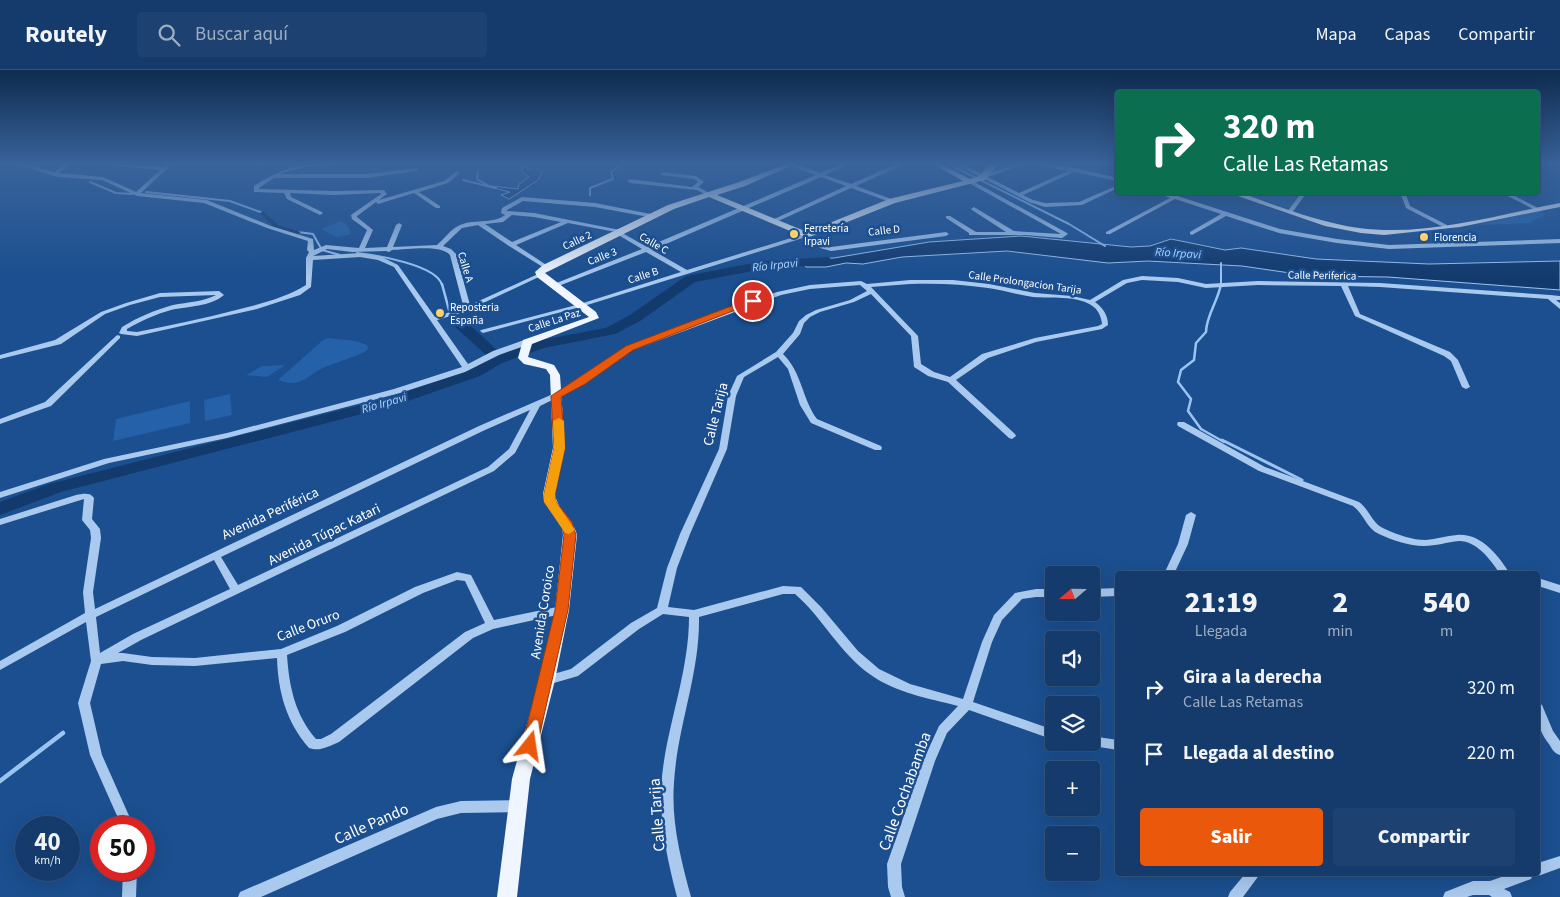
<!DOCTYPE html>
<html lang="es">
<head>
<meta charset="utf-8">
<style>
  body { margin:0; font-family:"Source Sans 3",sans-serif; background:#1d4271; color:#f1f3f6; height:100vh; display:flex; flex-direction:column; font-size:19px; white-space:nowrap }
  * { box-sizing:border-box; margin:0 }
  p { font-size:16px; color:#9dadc1 }
  .icon { flex:none; width:28px; height:28px; fill:none; stroke:currentColor; stroke-width:2; stroke-linecap:round; stroke-linejoin:round }
  .map { position:relative; flex:1; overflow:hidden }
  .side { position:absolute; left:1115px; top:501px; width:425px; height:305px; display:flex; flex-direction:column; background:#143b6b; border-radius:5px; box-shadow:0 5px 20px #0002,0 0 0 1px #33557e }
  .side>* { flex:none }
  .hud { position:absolute; left:1115px; top:20px; width:425px; height:105px; border-radius:5px; box-shadow:0 5px 20px #0002,0 0 0 1px #33557e; background:#0b6e4f; color:#fff; overflow:hidden }
  .needle { width:32px; rotate:250deg }
  .controls { position:absolute; left:1045px; top:496px; display:grid; gap:10px }
  .controls a { display:grid; place-items:center; width:55px; height:55px; border-radius:5px; background:#143b6b; box-shadow:0 5px 20px #0002,0 0 0 1px #33557e; font-size:25px }
  .speed { position:absolute; left:15px; top:746px; display:flex; gap:10px; font-size:25px; font-weight:700; text-align:center }
  .speed>* { display:grid; place-content:center; width:65px; height:65px; border-radius:50%; background:#143b6b; box-shadow:0 5px 20px #0002,0 0 0 1px #33557e; line-height:1 }
  .speed small { font-size:12px; font-weight:400 }
  .speed .limit { border:8px solid #d22; background:#fff; color:#111 }
  .pin { position:absolute; display:grid; place-items:center; width:42px; height:42px; color:#fff; margin:-21px; border:2px solid #fff; border-radius:50%; box-shadow:0 1px 5px #0007 }
  .me { position:absolute; width:55px; margin:-28px; rotate:15deg; stroke-linejoin:round; filter:drop-shadow(0 0 4px #0008) }
  .turn { display:flex; align-items:center; gap:18px; height:105px; padding:0 25px; font-size:22px }
  .turn .icon { width:65px; height:65px; stroke-width:2.5 }
  .turn b { display:block; font-size:35px; line-height:42px }
  .eta { display:flex; justify-content:space-evenly; align-items:center; height:85px; text-align:center }
  .eta b { font-size:30px; font-weight:800; line-height:35px }
  .cta { display:flex; gap:10px; margin-top:auto; padding:10px 25px }
  .cta a { flex:1; height:58px; border-radius:5px; background:#ea580c; color:#fff; font-size:20px; font-weight:800; line-height:58px; text-align:center }
  .cta a+a { background:#1d4271; color:#f1f3f6 }
  ul { padding:0; list-style:none }
  li { display:flex; align-items:center; gap:15px; height:65px; padding:0 25px }
  li div { flex:1 }
  li b { display:block; font-size:19px }
  li em { font-style:normal }
  header { display:flex; align-items:center; gap:30px; box-sizing:border-box; height:70px; padding:0 25px; background:#143b6b; border-bottom:1px solid #33557e }
  header strong { font-size:24px }
  nav { display:flex; gap:28px; margin-inline-start:auto; font-size:18px }
  .search { width:350px; height:45px; background:#1d4271; display:flex; align-items:center; gap:12px; box-sizing:border-box; padding:0 18px; border-radius:5px; color:#9dadc1; font-size:19px }
  .map>svg:first-child { display:block }
</style>
</head>
<body>
<header>
<strong>Routely</strong>
<div class="search"><svg class="icon" aria-label="search" viewBox="0 0 24 24"><circle cx="10" cy="10" r="6"/><path d="M15 15l6 6"/></svg>Buscar aquí</div>
<nav><a>Mapa</a><a>Capas</a><a>Compartir</a></nav>
</header>
<div class="map">
<svg width="1560" height="827" viewBox="0 0 1560 827">
  <rect width="100%" height="100%" fill="#1b4f8f"/>
  <path fill="#2461a8" d="M1282 122 1298 128 1291 139 1245 126 1250 123Z
    M1540 141 1546 144 1531 152 1533 153 1457 156H1472Z
    M341 151 348 156 351 163 349 165 336 167 321 159Z
    M328 268 356 271 367 275 368 279 363 283C351 288 338 292 325 297 306 305 303 319 278 310L323 270Z
    M285 295 267 307 246 305 262 296Z
    M230 324 232 345 205 351 204 330Z
    M190 331V353L113 371 116 349Z"/>
  <path fill="#123a6d" stroke="#9cc4f0" d="M516 93H522L524 97 532 100 536 93 540 94 536 99 542 102 538 110 509 129 501 125 510 122 482 115 518 119 519 114 529 107 522 102V98Z
    M1021 166 1131 177 1150 176 1171 169 1225 180 1241 178 1316 189 1429 194 1560 191V220L1388 207 1311 206 1242 196 1148 191 1108 193 1007 181 902 187 863 194 846 193 826 197H806L803 190 834 188 929 172Z"/>
  <g fill="none" stroke-linecap="round" stroke-linejoin="round">
    <path stroke="#9cc4f0" stroke-width="2" d="M946 93 1069 154 1105 176
      M478 102 477 109 489 116
      M463 110 496 118
      M90 112 116 123 132 124
      M146 122 230 131 263 143
      M590 125V118L613 109 611 102 620 96 617 93
      M298 162 313 164 322 180 340 185
      M357 183C376 185 437 195 442 215
      M1221 193V215"/>
    <path stroke="#9cc4f0" stroke-width="2.5" d="M442 214 449 240
      M1221 214C1218 231 1206 246 1206 262L1196 273 1194 290 1181 300 1178 312 1191 329 1188 341 1201 359 1224 372"/>
    <path stroke="#9cc4f0" stroke-width="3" d="M1222 370 1302 410"/>
    <path stroke="#9cc4f0" stroke-width="4.5" d="M0 711 63 663"/>
    <path fill="#123a6d" fill-rule="evenodd" d="M263 141 278 155 301 162 298 164 274 157 260 143Z"/>
    <path fill="#123a6d" fill-rule="evenodd" d="M828 187 834 191 832 194 763 199 695 212 640 251 615 264 544 278 502 293 480 306 396 335 61 422 0 445V432L49 414 384 329 470 300 492 287 536 271 606 258 630 245 686 206 763 191Z
      M456 246 461 247 496 279 498 282 496 285H486L451 253 449 250 451 247Z"/>
    <path fill="#a9c9ee" fill-rule="evenodd" d="M12 93H19L54 102 66 93H71L59 103 103 107 136 122 160 100 105 95 103 93 163 97 168 93H173L141 123 207 130 271 156 313 169 314 180 326 175 359 178 367 160 352 149 351 145 381 124 380 123 334 125 290 123 291 127 322 142 323 143 320 145 287 129 284 123 254 122V116C282 97 311 90 345 93L342 95 306 97 289 101 280 104H367L418 98V100L416 101 367 108H274L259 118V119L334 121 384 120 387 124 379 130 444 111 457 101 459 102V104L448 113 419 122 440 136V138H436L414 123 378 134 376 132 357 146V147L373 160 365 178 387 177 396 155 399 153 402 155 393 177 437 175C444 169 451 159 458 156 473 148 492 155 505 145L501 143 502 138 522 127 595 133 656 145 657 146 654 148 595 137 523 131 507 140V141L534 143 620 160 624 164 647 177 816 105 785 94V93H791L820 103 845 93H850L825 105 851 114 899 93H904V94L856 116 894 130V132H890L851 118 776 152H772V150L846 116 821 107 652 180 687 200 807 163 824 176 831 177 946 162 949 164 946 166 831 181 820 178 806 167 584 236 483 263 480 261 481 260 580 234 681 202 646 182 556 217 554 216V214L642 179 620 166 616 162 568 153 516 175 548 196 549 197 546 199 509 176 478 155 462 158 443 176 451 179 456 184 470 235 538 204 543 205 464 242 437 250 468 294 493 281 524 270H530V274L499 285 465 302 400 323 227 368 109 393 0 428V422L104 389 227 363 394 319 462 297 394 197 378 190 360 187 313 190 311 217 300 225 257 239 137 266 121 264 119 263 122 257C138 247 155 240 173 235 188 232 203 232 216 225L160 227 130 235 105 244 61 274 0 289V285L55 270 101 242 126 233 160 223 219 221 224 225C210 237 188 236 171 240 156 244 141 251 127 259V261L137 262C170 255 203 249 236 240 260 234 285 228 306 215V188L309 182 307 180 308 171 267 158 204 133 137 126 102 110 58 107ZM512 145 534 147 561 152 512 172 485 154 503 152ZM327 179 352 182 386 181 389 182 392 180C406 180 440 174 450 185L463 235 465 237 435 247 398 195 382 187 360 183 313 186Z
      M259 93H266L260 96H256V94Z
      M953 93H959L984 105 1018 93H1024V94L988 107 1019 123 1068 101 1035 94V93H1042L1075 98 1118 108V111L1074 102 1023 125 1033 130 1045 133 1079 132 1118 115V118L1082 135 1045 137 1029 132Z
      M663 102 696 106 704 112 698 117 711 124 708 126 697 120 630 113 627 111 630 109 692 117 698 112 694 109 661 105V103Z
      M971 110 1067 163 1068 164 1062 168 1025 165H969V163L946 148V146H950L976 162H1006L972 140 971 139 974 137 1014 161 1061 164 969 113 968 112Z
      M1156 122H1165L1280 159 1337 169 1389 175 1560 169V173L1389 179 1337 173 1279 163 1226 146 1192 165 1190 164V162L1221 144 1175 129 1110 164H1106V162L1170 128Z
      M1302 122H1307L1292 143H1288L1287 142Z
      M1400 122H1405L1410 136 1447 155V157H1443L1406 138Z
      M1500 122H1507L1540 139 1535 140Z
      M1142 206 1178 208 1206 214 1258 211 1380 213 1550 225 1560 226V230H1556L1560 233V239L1548 229 1380 217 1348 216 1360 244 1450 282 1458 290 1470 317 1466 319 1462 317 1451 291 1444 286 1355 246 1341 216 1258 215 1206 218 1178 212 1142 210 1127 213 1095 232C1103 238 1108 245 1108 255L1102 259 1036 272 988 288 956 310 1015 364 1016 366 1012 369 1009 368 948 312 928 306 914 297 911 266 871 224 854 232 820 242 810 247 804 253 800 264 783 284C802 302 802 329 817 349L881 376 882 378 881 380H875L811 353 800 335 788 299 778 287 744 307 736 326 727 379 690 464 677 498 668 537 694 540 783 516 801 517 821 537 858 581 879 599 910 614 963 629 982 572 994 545 1015 523 1036 519H1054V527H1036L1022 529 1002 550 992 572 973 632 1054 660V670L969 640 947 663 935 691 901 794 902 817 905 827H891L888 817 887 794 923 691 939 656 958 636C928 628 896 623 871 605 840 584 823 548 795 524H783L699 547C700 604 677 657 674 713 671 752 681 790 691 827H677C666 785 657 742 663 698 670 647 689 599 689 547L663 544 639 559 578 606 547 615 543 613 541 610 543 607 571 599 631 553 657 538 667 498 680 464 719 379 728 326 737 306 776 282 793 263 799 251 806 245 816 240 850 230 867 221 860 215 810 219 781 225 633 280 585 314 540 336 515 383 494 401 141 570 118 583H123L152 587 195 588 281 579 337 556 415 517 457 502 471 505 494 550 562 536 566 537 567 540 566 543 493 559 473 568 339 672C329 676 320 682 309 678 286 652 278 621 277 588L195 596 152 595 123 591 101 594 90 633 102 685 130 748 132 758H120L118 748 90 685 78 633 91 591 86 552 0 600V591L85 543 83 522 91 468 90 460 82 450 84 429 0 455V449L76 425C83 424 90 422 94 428L92 449 100 459 101 468 93 522 95 539 479 356 553 324 579 310 627 276 777 222 810 215 861 211 867 214 910 210H953L989 214 1035 223 1072 226 1090 230 1123 210ZM910 214C936 213 962 214 988 218 1003 220 1018 225 1033 227 1052 229 1074 225 1091 235 1098 239 1101 246 1102 254L1098 256 1035 268 982 284 950 307 934 302 921 294 918 266 871 217ZM530 340 509 379 488 397 238 515 221 487 485 360ZM214 490 230 519 133 564 100 583 96 547ZM457 510 465 511 485 553 465 562 331 664 321 669H316C295 645 289 616 287 585L345 562 423 523Z
      M118 265 120 266V268L51 336 0 354V349L45 332 116 266Z
      M1178 352H1184L1265 397 1359 432C1370 440 1372 454 1385 459 1398 465 1412 470 1426 470 1436 469 1446 466 1457 465 1481 463 1498 485 1510 504H1500C1491 490 1477 471 1459 471 1447 472 1436 476 1424 476 1409 476 1392 470 1379 464 1366 458 1364 444 1353 436L1259 401 1178 356 1177 354Z
      M1191 442 1196 445 1188 474 1174 504H1164L1178 474 1186 445Z
      M1538 508 1560 515V523L1538 516Z
      M1118 518V526L1091 527V519Z
      M1538 633 1542 635 1553 661 1560 671V685C1554 683 1552 679 1549 674 1539 662 1536 648 1538 633Z
      M1091 666 1118 670V680L1087 675 1086 672H1091Z
      M517 730 521 732 523 736 521 740 517 742 461 743 437 749 261 827H238L240 822 436 737 461 731Z
      M1560 786V798L1538 806 1534 804H1538V793Z
      M123 800H137L136 827H122Z
      M1245 804H1260L1243 827H1228L1230 822Z
      M1510 804H1533L1531 809 1504 819 1510 822 1512 827H1492L1489 825H1473L1467 827H1443L1445 822 1473 811H1490Z"/>
    <path fill="#f0f6ff" fill-rule="evenodd" d="M789 93H798L745 116 717 125 807 162 889 129 963 111 931 93H939L970 109 979 106 991 93H999L985 110 895 133 807 168 709 127 674 139 545 203 596 242 599 248 532 274 528 287 554 295 560 305 565 378 555 424C557 440 573 448 577 465L569 540 555 610 530 709 517 827H497L512 709 539 610 555 540 563 465 562 456 544 432 543 424 553 378 550 305 546 299 524 294 518 288 523 270 589 247 537 207 535 202 543 195 668 135 739 112Z
      M1226 122H1238C1278 136 1317 152 1359 158 1425 167 1496 145 1560 133V137L1460 157 1384 165 1361 163 1325 156Z"/>
  </g>
  <linearGradient id="sky" x2="0" y2="1"><stop stop-color="#0f2b4f"/><stop offset="0.45" stop-color="#39639b"/><stop offset="1" stop-color="#39639b" stop-opacity="0"/></linearGradient>
  <rect width="1560" height="208" fill="url(#sky)"/>
  <path fill="#ea580c" stroke="#983908" d="M750 229 758 231 633 280 585 314 561 327 565 378 555 424 556 432 572 452 576 465 568 540 537 676 535 681 530 683 524 681 522 676 555 540 564 465 562 456 544 432V424L554 378 551 326 626 276Z"/>
  <path fill="#f59e0b" d="M559 348 564 351 565 378 555 424 556 432 575 460 569 464 565 463 544 432V424L554 378 553 351Z"/>
  <g fill="#ffd166" stroke="#1b4f8f" stroke-width="2">
    <circle cx="794" cy="164" r="5"/>
    <circle cx="1424" cy="167" r="5"/>
    <circle cx="440" cy="243" r="5"/>
  </g>
  <g text-anchor="middle" stroke-width="5" stroke-linejoin="round" paint-order="stroke">
    <g font-size="11" fill="#fff" stroke="#1b4f8f" text-anchor="start">
      <text x="804" y="162">Ferretería<tspan x="804" dy="13">Irpavi</tspan></text>
      <text x="1434" y="171">Florencia</text>
      <text x="450" y="241">Reposteria<tspan x="450" dy="13">España</tspan></text>
    </g>
    <g font-size="11" fill="#fff" stroke="#1b4f8f">
      <text transform="translate(884 160) rotate(-6)" y="4">Calle D</text>
      <text transform="translate(577 170) rotate(-25)" y="4">Calle 2</text>
      <text transform="translate(654 173) rotate(30)" y="4">Calle C</text>
      <text transform="translate(602 186) rotate(-21)" y="4">Calle 3</text>
      <text transform="translate(466 197) rotate(73)" y="4">Calle A</text>
      <text transform="translate(643 205) rotate(-18)" y="4">Calle B</text>
      <text transform="translate(1322 205) rotate(1)" y="4">Calle Periferica</text>
      <text transform="translate(1025 212) rotate(8)" y="4">Calle Prolongacion Tarija</text>
      <text transform="translate(554 250) rotate(-18)" y="4">Calle La Paz</text>
    </g>
    <g font-size="12" font-style="italic" fill="#b5d3f5" stroke="#1b4f8f">
      <text transform="translate(1178 183) rotate(4)" y="4">Río Irpavi</text>
      <text transform="translate(775 195) rotate(-6)" y="4">Río Irpavi</text>
      <text transform="translate(384 333) rotate(-16)" y="4">Río Irpavi</text>
    </g>
    <g font-size="14" fill="#fff" stroke="#1b4f8f">
      <text transform="translate(715 344) rotate(-76)" y="5">Calle Tarija</text>
      <text transform="translate(270 443) rotate(-25)" y="5">Avenida Periférica</text>
      <text transform="translate(324 464) rotate(-26)" y="5">Avenida Túpac Katari</text>
      <text transform="translate(542 542) rotate(-81)" y="5">Avenida Coroico</text>
      <text transform="translate(308 555) rotate(-21)" y="5">Calle Oruro</text>
    </g>
    <g font-size="16" fill="#fff" stroke="#1b4f8f">
      <text transform="translate(904 721) rotate(-70)" y="6">Calle Cochabamba</text>
      <text transform="translate(656 745) rotate(-94)" y="6">Calle Tarija</text>
      <text transform="translate(371 753) rotate(-24)" y="6">Calle Pando</text>
    </g>
  </g>
</svg>
<div class="controls">
<a><svg class="needle" viewBox="-14 -14 28 28"><path d="M0-13l5 13h-10z" fill="#e53935"/><path d="M0 13l5-13h-10z" fill="#9dadc1"/></svg></a>
<a><svg class="icon" aria-label="sound" viewBox="0 0 24 24"><path d="M4 9h4l5-4v14l-5-4H4zM17 9q2 3 0 6"/></svg></a>
<a><svg class="icon" aria-label="layers" viewBox="0 0 24 24"><path d="M12 4l9 5-9 5-9-5zM3 14l9 5 9-5"/></svg></a>
<a>+</a>
<a>−</a>
</div>
<div class="speed"><div>40<small>km/h</small></div><div class="limit">50</div></div>
<div class="pin" style="left:753px;top:231px;background:#d93025"><svg class="icon" aria-label="arrive" viewBox="0 0 24 24"><path d="M6 21V4h12l-3 4 3 4H6"/></svg></div>
<svg class="me" style="left:530px;top:676px" viewBox="-20 -20 40 40"><path d="M0-17L14 15 0 8-14 15z" fill="#ea580c" stroke="#fff" stroke-width="4"/></svg>
<div class="hud">
<div class="turn"><svg class="icon" aria-label="right" viewBox="0 0 24 24"><path d="M7 20v-9h11M14 6l5 5-5 5"/></svg><div><b>320 m</b>Calle Las Retamas</div></div>
</div>
<section class="side">
<div class="eta">
<div><b>21:19</b><p>Llegada</p></div>
<div><b>2</b><p>min</p></div>
<div><b>540</b><p>m</p></div>
</div>
<ul>
<li><svg class="icon" aria-label="right" viewBox="0 0 24 24"><path d="M7 20v-9h11M14 6l5 5-5 5"/></svg><div><b>Gira a la derecha</b><p>Calle Las Retamas</p></div><em>320 m</em></li>
<li><svg class="icon" aria-label="arrive" viewBox="0 0 24 24"><path d="M6 21V4h12l-3 4 3 4H6"/></svg><div><b>Llegada al destino</b></div><em>220 m</em></li>
</ul>
<div class="cta"><a>Salir</a><a>Compartir</a></div>
</section>
</div>
</body>
</html>
